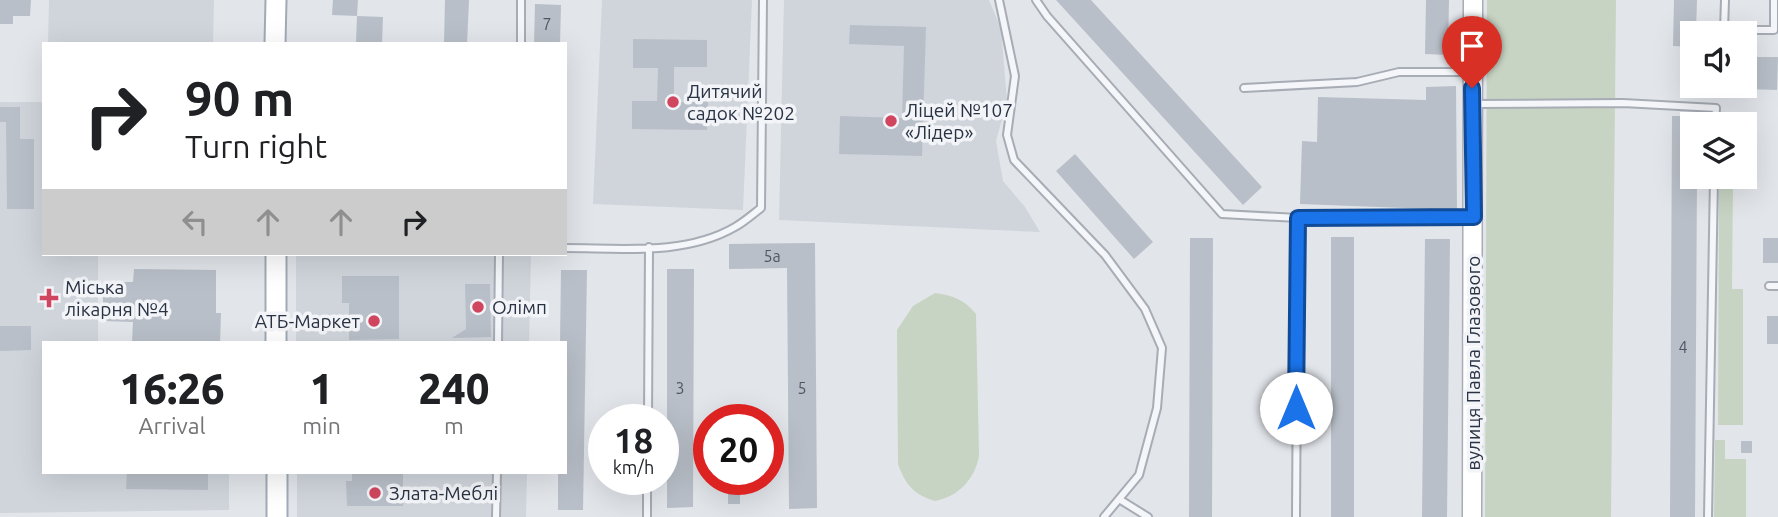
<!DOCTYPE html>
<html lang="en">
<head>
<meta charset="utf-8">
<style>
  body { margin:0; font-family:Ubuntu,sans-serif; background:#f2f2f2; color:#202124; height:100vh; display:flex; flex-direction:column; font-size:26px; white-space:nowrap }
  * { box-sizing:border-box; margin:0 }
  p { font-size:23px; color:#757577 }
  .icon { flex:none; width:38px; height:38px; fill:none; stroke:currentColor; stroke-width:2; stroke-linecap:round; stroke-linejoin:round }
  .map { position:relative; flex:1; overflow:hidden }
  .side { position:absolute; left:42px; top:341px; width:525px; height:133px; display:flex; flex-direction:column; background:#fff; border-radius:0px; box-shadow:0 7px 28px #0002 }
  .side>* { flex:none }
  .guide { position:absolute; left:42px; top:42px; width:525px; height:214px; border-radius:0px; box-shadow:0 7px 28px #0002; background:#fff; color:#202124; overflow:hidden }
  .buttons { position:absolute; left:1680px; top:21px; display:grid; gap:14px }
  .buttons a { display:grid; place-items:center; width:77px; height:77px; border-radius:0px; background:#fff; box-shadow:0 7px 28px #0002; font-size:35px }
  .speed { position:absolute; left:588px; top:404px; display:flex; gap:14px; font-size:35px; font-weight:700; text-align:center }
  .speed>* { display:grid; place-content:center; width:91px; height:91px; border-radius:50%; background:#fff; box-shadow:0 7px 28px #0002; line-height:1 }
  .speed small { font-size:18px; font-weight:400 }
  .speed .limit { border:10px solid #d22; background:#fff; color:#111 }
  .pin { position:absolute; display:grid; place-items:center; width:60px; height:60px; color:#fff; margin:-72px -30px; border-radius:50% 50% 50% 0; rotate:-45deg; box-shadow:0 0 7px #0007 }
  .pin .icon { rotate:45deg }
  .me { position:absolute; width:77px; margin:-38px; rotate:0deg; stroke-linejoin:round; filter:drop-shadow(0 0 5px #0008) }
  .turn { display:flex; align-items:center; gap:24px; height:147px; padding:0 28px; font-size:32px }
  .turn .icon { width:91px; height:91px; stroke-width:2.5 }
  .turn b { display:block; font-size:49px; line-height:60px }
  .lanes { display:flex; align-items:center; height:66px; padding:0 28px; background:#0003; justify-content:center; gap:35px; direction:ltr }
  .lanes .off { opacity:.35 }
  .eta { display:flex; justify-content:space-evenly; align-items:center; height:119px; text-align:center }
  .eta b { font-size:42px; font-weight:800; line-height:49px }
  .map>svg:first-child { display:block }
</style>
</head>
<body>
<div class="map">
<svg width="1778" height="517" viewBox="0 0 1778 517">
  <rect width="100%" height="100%" fill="#e2e5ea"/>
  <path fill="#d0d5dc" d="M49 0H214L213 44H48Z
    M602 0H752L743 210 593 204Z
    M784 0H989L1001 29 1007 101 996 141 1003 181 1025 207 1040 232 779 220Z
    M0 102H44V254H98V343H44V472L229 473V510L0 513Z
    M296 254H531L529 343H296Z
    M297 473H527L526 517H297Z"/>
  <path fill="#c8d4c3" d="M1487 0H1616L1611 517H1485Z
    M1719 181H1733L1732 289H1743V425H1718Z
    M935 293C952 295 965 300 976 314L979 456C975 479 958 497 935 501 914 495 905 484 898 464L897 330 913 306Z
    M1715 440H1725V459H1746V517H1714Z"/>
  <path fill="#b9bfc8" d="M0 0H31L30 16H13V24H0Z
    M333 0H358L357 16 332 15Z
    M445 0H469L467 44H444Z
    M1056 0H1091L1262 187 1243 205Z
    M1426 0H1449L1448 55 1425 54Z
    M1674 0H1697L1696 33H1692V47L1673 46Z
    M535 4 561 5 560 44H534Z
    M357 16 383 17 382 44H356Z
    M850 25 926 27 922 156 839 154 840 116 902 118 904 46 849 44Z
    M633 39 707 40V67H674V102H708L707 130 632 129V101H657L658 68H633Z
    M1745 57H1778L1777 90 1745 89Z
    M1456 86 1457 210 1300 204 1302 141 1317 142 1318 97 1426 100V87Z
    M0 107H20V139H34V209H7L6 122H0Z
    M1672 116H1692V177H1697L1695 517H1670Z
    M1075 154 1153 242 1134 259 1056 171Z
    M1331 237H1354V517H1331Z
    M1190 238H1213L1212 517H1189Z
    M1763 238H1778V263H1763Z
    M1425 239H1450L1447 517H1422Z
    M815 243 817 508 789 509 787 268 729 269V244Z
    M134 269 216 270V313H221L220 343H132L133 322 103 321V282H133Z
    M667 269H694L693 507 667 508Z
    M561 270H587L583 510H558V472H565V343H560Z
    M342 276H399V339L349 340V303H342Z
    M465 284H490L491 337 452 338 466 329Z
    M1767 316H1778V344H1767Z
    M0 326H31V350L0 351Z
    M1741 441H1752V453H1741Z
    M127 472H208V490L126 489Z
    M352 472H403V506H347L346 481H352Z
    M728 492H740V504H728Z"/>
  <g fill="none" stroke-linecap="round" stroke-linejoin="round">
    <defs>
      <path id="lane" d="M999 0 1015 76 1007 135 1014 160 1105 255 1145 309 1162 348 1157 408 1139 475 1104 517
        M1036 0 1047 16 1222 214 1298 218
        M1725 0 1724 30H1774V0
        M521 44V0
        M1244 88 1357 82 1399 72H1472
        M1474 104 1623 103 1716 108 1715 124
        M565 248C621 248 685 256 735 227 744 222 753 214 761 208L763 0
        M1769 286H1778
        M498 343 499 254
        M648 420 649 247
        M1119 499 1148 517
        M496 517 497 472
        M647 517V480
        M1296 517 1298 218 1469 217
        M1708 517 1714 177"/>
      <path id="secondary" d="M1472 517 1473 0"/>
      <path id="primary" d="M275 44 276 0
        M276 254V343
        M277 517V472"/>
    </defs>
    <use href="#lane" stroke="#a7acb5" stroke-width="10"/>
    <use href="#secondary" stroke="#a7acb5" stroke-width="21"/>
    <use href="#primary" stroke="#a1aab6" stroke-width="23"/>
    <use href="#lane" stroke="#f5f6f9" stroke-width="6"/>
    <use href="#secondary" stroke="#fff" stroke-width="18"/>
    <use href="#primary" stroke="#fff" stroke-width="19"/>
  </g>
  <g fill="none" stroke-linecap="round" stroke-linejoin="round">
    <defs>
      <path id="route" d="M1296 408 1298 218 1474 217 1472 88"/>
    </defs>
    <use href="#route" stroke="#114b97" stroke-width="18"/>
    <use href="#route" stroke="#1a73e8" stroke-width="12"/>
  </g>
  <g fill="#d0465f" stroke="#f2f4f8" stroke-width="2.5">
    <circle cx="673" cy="102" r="7"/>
    <circle cx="891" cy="121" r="7"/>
    <path d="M45.5 287.5h7v7h7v7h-7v7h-7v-7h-7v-7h7z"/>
    <circle cx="478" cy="307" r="7"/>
    <circle cx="374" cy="321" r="7"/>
    <circle cx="375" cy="493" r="7"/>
  </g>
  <g text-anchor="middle" stroke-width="7" stroke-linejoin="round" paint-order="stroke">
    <g font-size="16" fill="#4e5664">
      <text x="547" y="30">7</text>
      <text x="772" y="262">5а</text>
      <text x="1683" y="353">4</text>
      <text x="680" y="394">3</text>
      <text x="802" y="394">5</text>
    </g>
    <g font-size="19" fill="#2a3343" stroke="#f2f4f8" text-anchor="start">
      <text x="687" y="98">Дитячий<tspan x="687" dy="22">садок №202</tspan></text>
      <text x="905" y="117">Ліцей №107<tspan x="905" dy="22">«Лідер»</tspan></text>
      <text x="65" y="294">Міська<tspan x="65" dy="22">лікарня №4</tspan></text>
      <text x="492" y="314">Олімп</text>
      <text x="360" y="328" text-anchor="end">АТБ-Маркет</text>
      <text x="389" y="500">Злата-Меблі</text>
    </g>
    <g font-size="19" fill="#2a3343" stroke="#f2f4f8">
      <text transform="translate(1473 363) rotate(-90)" y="7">вулиця Павла Глазового</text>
    </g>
  </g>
</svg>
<div class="buttons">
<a><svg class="icon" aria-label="sound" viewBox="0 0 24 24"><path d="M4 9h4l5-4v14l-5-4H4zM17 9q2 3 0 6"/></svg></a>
<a><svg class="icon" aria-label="layers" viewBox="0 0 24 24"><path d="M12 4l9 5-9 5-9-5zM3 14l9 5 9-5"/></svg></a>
</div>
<div class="speed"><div>18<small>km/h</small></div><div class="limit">20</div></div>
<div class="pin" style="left:1472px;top:88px;background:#d93025"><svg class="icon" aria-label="arrive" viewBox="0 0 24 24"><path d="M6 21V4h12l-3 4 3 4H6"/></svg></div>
<svg class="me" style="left:1296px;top:408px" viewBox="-20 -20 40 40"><circle r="19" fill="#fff"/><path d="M0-13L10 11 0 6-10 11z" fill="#1a73e8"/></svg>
<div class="guide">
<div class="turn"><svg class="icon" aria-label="right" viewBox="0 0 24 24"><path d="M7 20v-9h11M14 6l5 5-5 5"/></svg><div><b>90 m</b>Turn right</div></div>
<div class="lanes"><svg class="icon off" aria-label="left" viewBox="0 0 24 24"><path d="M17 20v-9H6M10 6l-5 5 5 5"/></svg><svg class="icon off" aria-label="ahead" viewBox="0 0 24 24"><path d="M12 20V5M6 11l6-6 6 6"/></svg><svg class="icon off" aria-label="ahead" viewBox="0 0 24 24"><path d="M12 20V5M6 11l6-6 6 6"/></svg><svg class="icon" aria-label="right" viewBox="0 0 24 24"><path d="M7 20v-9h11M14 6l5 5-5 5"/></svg></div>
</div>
<section class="side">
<div class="eta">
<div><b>16:26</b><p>Arrival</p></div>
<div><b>1</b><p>min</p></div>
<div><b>240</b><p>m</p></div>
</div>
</section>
</div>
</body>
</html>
